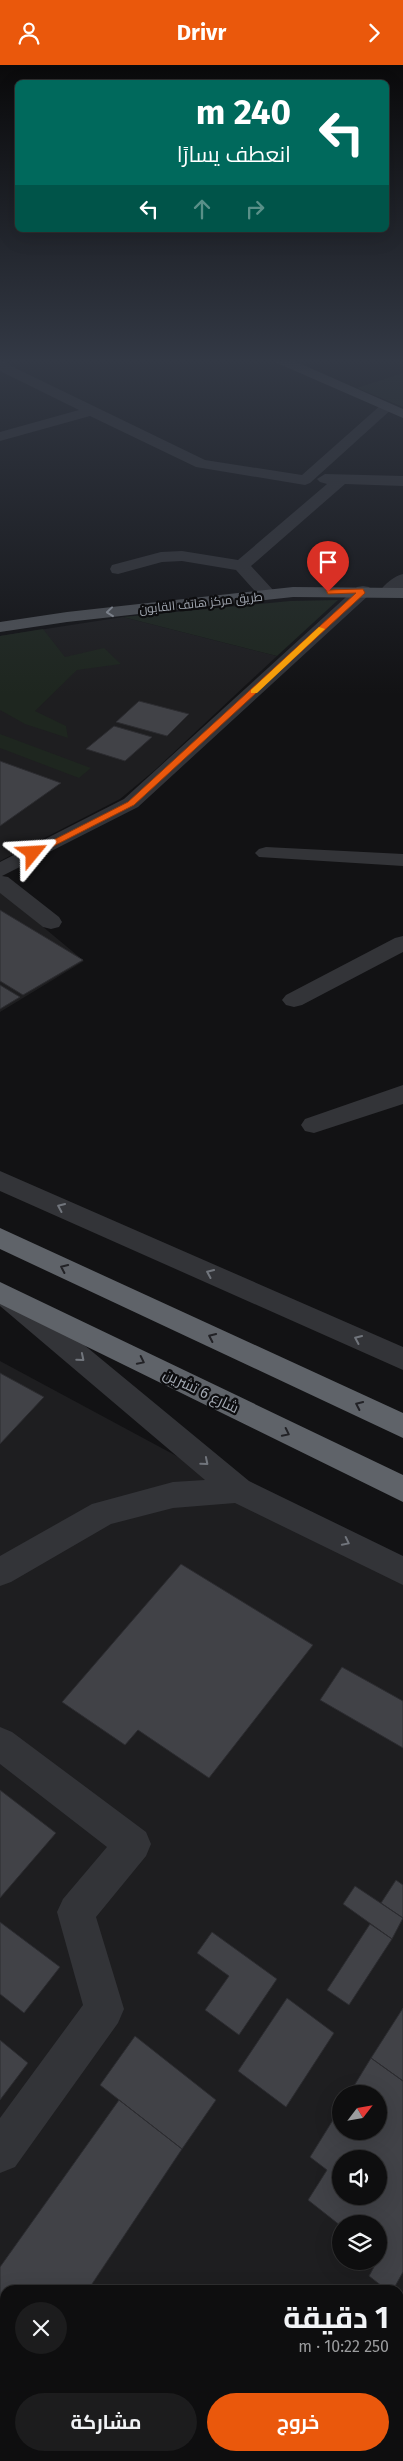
<!DOCTYPE html>
<html lang="ar">
<head>
<meta charset="utf-8">
<style>
  body { margin:0; font-family:"Fira Sans",Cairo,sans-serif; background:#1c1c1d; color:#f1f3f6; direction:rtl; height:100vh; display:flex; flex-direction:column; font-size:19px; white-space:nowrap }
  * { box-sizing:border-box; margin:0 }
  p { font-size:16px; color:#9b9c9e }
  .icon { flex:none; width:28px; height:28px; fill:none; stroke:currentColor; stroke-width:2; stroke-linecap:round; stroke-linejoin:round }
  .map { position:relative; flex:1; overflow:hidden; direction:ltr }
  .details { position:absolute; left:0px; top:2220px; width:404px; height:176px; display:flex; flex-direction:column; background:#0e0e0f; border-radius:15px 15px 0 0; box-shadow:0 5px 20px #0002,0 0 0 1px #2e2e2f; direction:rtl }
  .details>* { flex:none }
  .top-card { position:absolute; left:15px; top:15px; width:374px; height:152px; border-radius:8px; box-shadow:0 5px 20px #0002,0 0 0 1px #2e2e2f; direction:rtl; background:#00695c; color:#fff; overflow:hidden }
  .needle { width:32px; rotate:59deg }
  .controls { position:absolute; left:332px; top:2020px; display:grid; gap:10px }
  .controls a { display:grid; place-items:center; width:55px; height:55px; border-radius:50%; background:#0e0e0f; box-shadow:0 5px 20px #0002,0 0 0 1px #2e2e2f; font-size:25px }
  .pin { position:absolute; display:grid; place-items:center; width:42px; height:42px; color:#fff; margin:-51px -21px; border-radius:50% 50% 50% 0; rotate:-45deg; box-shadow:0 0 5px #0007 }
  .pin .icon { rotate:45deg }
  .me { position:absolute; width:55px; margin:-28px; rotate:63deg; stroke-linejoin:round; filter:drop-shadow(0 0 4px #0008) }
  .turn { display:flex; align-items:center; gap:18px; height:105px; padding:0 15px; font-size:22px }
  .turn .icon { width:65px; height:65px; stroke-width:2.5 }
  .turn b { display:block; font-size:35px; line-height:42px }
  .lanes { display:flex; align-items:center; height:48px; padding:0 15px; background:#0003; justify-content:center; gap:25px; direction:ltr }
  .lanes .off { opacity:.35 }
  .round { display:grid; place-items:center; flex:none; width:52px; height:52px; border-radius:26px; background:#1c1c1d }
  .head { display:flex; align-items:center; justify-content:space-between; height:85px; padding:0 15px }
  h1 { font-size:30px; font-weight:700; line-height:38px }
  .primary-button { display:flex; gap:10px; margin-top:auto; padding:10px 15px }
  .primary-button a { flex:1; height:58px; border-radius:30px; background:#ea580c; color:#fff; font-size:20px; font-weight:700; line-height:58px; text-align:center }
  .primary-button a+a { background:#1c1c1d; color:#f1f3f6 }
  header { display:flex; justify-content:space-between; align-items:center; height:65px; padding:0 15px; background:#ea580c; color:#fff; font-size:22px; font-weight:700 }
  .map>svg:first-child { display:block }
</style>
</head>
<body>
<header><svg class="icon" aria-label="forward" viewBox="0 0 24 24"><path d="M9 5l7 7-7 7"/></svg>Drivr<svg class="icon" aria-label="person" viewBox="0 0 24 24"><circle cx="12" cy="8" r="4"/><path d="M4 21q1-7 8-7t8 7"/></svg></header>
<div class="map">
<svg width="403" height="2396" viewBox="0 0 403 2396">
  <rect width="100%" height="100%" fill="#121214"/>
  <path fill="#1e1e20" fill-rule="evenodd" d="M123 552 277 591 155 705 120 734 0 796V571Z
    M0 826 84 896 0 947Z
    M0 1296 403 1513V2396H0ZM341 2029H379V2066H341ZM341 2094H379V2131H341ZM341 2159H379V2196H341ZM5 2225H399V2391H5Z"/>
  <path fill="#1e261f" d="M403 308V342L357 323Z
    M338 535 277 591 123 552 290 536Z
    M43 564 65 592 104 583 121 599 77 605 35 646 66 661 68 673 25 659 0 645V571Z
    M0 669 91 703 79 713 0 683Z"/>
  <path fill="#414247" stroke="#2c2c30" fill-rule="evenodd" d="M139 636 189 649 167 671 116 657Z
    M114 661 152 672 125 696 86 684Z
    M0 696 61 718 0 761Z
    M0 845 83 895 23 930 0 916Z
    M0 920 20 932 0 944Z
    M0 1308 44 1332 0 1379Z
    M181 1499 313 1580 209 1713 138 1665 125 1680 62 1637Z
    M342 1602 403 1636V1683L320 1635Z
    M0 1725 56 1768 0 1833Z
    M396 1815 403 1820V1853L381 1838Z
    M355 1821 403 1853 392 1874 343 1839Z
    M0 1857 60 1902 24 1948 0 1929Z
    M370 1859 392 1874 349 1940 327 1925Z
    M212 1867 277 1914 239 1970 205 1945 229 1911 197 1888Z
    M287 1933 334 1968 286 2042 238 2006Z
    M403 1943V2016L371 1993Z
    M135 1971 216 2035 182 2084 100 2020Z
    M0 1975 28 1998 0 2035Z
    M371 1993 403 2016V2207L393 2225H387L369 2211 380 2191 379 2159H341V2161L308 2135 327 2105 310 2092 341 2042V2066H379V2029H349ZM341 2094H379V2131H341Z
    M119 2035 182 2084 88 2225H5V2348L0 2356V2202Z"/>
  <g fill="none" stroke-linecap="round" stroke-linejoin="round">
    <path fill="#333438" fill-rule="evenodd" d="M0 295H6L9 300 205 395 302 410 382 339 387 338 394 342 310 418 305 420 196 402 90 351 0 376V367L79 345 0 306Z
      M325 409 403 411V421L345 419 251 501 274 526 277 530 274 534H262L236 505 182 496 162 497 118 509 112 508 110 504 112 500 161 487 182 486 238 495 327 419 320 417 317 414Z
      M403 509V523L394 531H382L379 527C385 519 394 511 403 509Z
      M363 521 369 522 372 526 369 530 138 742 2 811 8 812 59 852 62 857 59 862 51 864 43 862 0 828V797L124 734 357 522Z
      M266 782 403 789V801L259 792 255 788 259 784Z
      M403 871V887L302 940 294 942 286 940 282 935 286 930 395 873Z
      M403 1020V1039L314 1068 305 1066 301 1060 305 1054Z
      M0 1106 403 1282V1305L0 1126Z
      M10 1224 20 1227 249 1416 403 1491V1520L235 1438 173 1443 111 1459 11 1517 0 1521V1491L92 1439 173 1417 205 1415 0 1241V1227Z
      M0 1662 12 1667 146 1767 151 1779 146 1791 96 1852 124 1944 118 1958 15 2102 0 2108V2053L83 1940 57 1847 63 1834 107 1782 0 1699Z"/>
    <path fill="#4f5257" fill-rule="evenodd" d="M0 295H9L7 298 0 299Z
      M276 295H292L403 344V353L277 298Z
      M293 522 403 523V533L293 532 67 557 0 567V557L67 547Z"/>
    <path fill="#5f6369" fill-rule="evenodd" d="M0 1163 403 1348V1373L0 1184Z
      M0 1217 403 1410V1437L0 1239Z"/>
  </g>
  <defs><path id="oneway-chevron" d="M-2-3.5L2.5 0L-2 3.5" fill="none" stroke-width="1.6" stroke-linecap="round" stroke-linejoin="round" transform="scale(1.25)"/></defs>
  <use stroke="#9398a1" href="#oneway-chevron" transform="translate(110 547) rotate(174)"/>
  <g stroke="#71757c">
    <use href="#oneway-chevron" transform="translate(61 1142) rotate(-156)"/>
    <use href="#oneway-chevron" transform="translate(210 1208) rotate(-156)"/>
    <use href="#oneway-chevron" transform="translate(358 1274) rotate(-156)"/>
    <use href="#oneway-chevron" transform="translate(81 1293) rotate(40)"/>
    <use href="#oneway-chevron" transform="translate(205 1397) rotate(40)"/>
    <use href="#oneway-chevron" transform="translate(346 1477) rotate(26)"/>
  </g>
  <g stroke="#222226">
    <use href="#oneway-chevron" transform="translate(64 1203) rotate(-155)"/>
    <use href="#oneway-chevron" transform="translate(212 1272) rotate(-155)"/>
    <use href="#oneway-chevron" transform="translate(141 1296) rotate(26)"/>
    <use href="#oneway-chevron" transform="translate(359 1340) rotate(-155)"/>
    <use href="#oneway-chevron" transform="translate(286 1368) rotate(26)"/>
  </g>
  <linearGradient id="sky" x2="0" y2="1"><stop stop-color="#0a0a0b"/><stop offset="0.47" stop-color="#333945"/><stop offset="1" stop-color="#333945" stop-opacity="0"/></linearGradient>
  <rect width="403" height="630" fill="url(#sky)"/>
  <path fill="#ea580c" stroke="#983908" d="M363 524 365 528 134 740 36 790H30V787L128 737 356 528 328 529 326 525Z"/>
  <path fill="#f59e0b" d="M319 562 325 564 257 628H251V625Z"/>
  <g text-anchor="middle" stroke-width="4.5" stroke-linejoin="round" paint-order="stroke">
    <g font-size="12" fill="#a4aab4" stroke="#0d0d0f">
      <text transform="translate(201 538) rotate(-6)" y="4">طريق مركز هاتف القابون</text>
    </g>
    <g font-size="15" fill="#a4aab4" stroke="#0d0d0f">
      <text transform="translate(201 1326) rotate(26)" y="5">شارع 6 تشرين</text>
    </g>
  </g>
</svg>
<div class="controls">
<a><svg class="needle" viewBox="-14 -14 28 28"><path d="M0-13l5 13h-10z" fill="#e53935"/><path d="M0 13l5-13h-10z" fill="#9b9c9e"/></svg></a>
<a><svg class="icon" aria-label="sound" viewBox="0 0 24 24"><path d="M4 9h4l5-4v14l-5-4H4zM17 9q2 3 0 6"/></svg></a>
<a><svg class="icon" aria-label="layers" viewBox="0 0 24 24"><path d="M12 4l9 5-9 5-9-5zM3 14l9 5 9-5"/></svg></a>
</div>
<div class="pin" style="left:328px;top:527px;background:#d93025"><svg class="icon" aria-label="arrive" viewBox="0 0 24 24"><path d="M6 21V4h12l-3 4 3 4H6"/></svg></div>
<svg class="me" style="left:33px;top:788px" viewBox="-20 -20 40 40"><path d="M0-17L14 15 0 8-14 15z" fill="#ea580c" stroke="#fff" stroke-width="4"/></svg>
<div class="top-card">
<div class="turn"><svg class="icon" aria-label="left" viewBox="0 0 24 24"><path d="M17 20v-9H6M10 6l-5 5 5 5"/></svg><div><b>240 m</b>انعطف يسارًا</div></div>
<div class="lanes"><svg class="icon" aria-label="left" viewBox="0 0 24 24"><path d="M17 20v-9H6M10 6l-5 5 5 5"/></svg><svg class="icon off" aria-label="ahead" viewBox="0 0 24 24"><path d="M12 20V5M6 11l6-6 6 6"/></svg><svg class="icon off" aria-label="right" viewBox="0 0 24 24"><path d="M7 20v-9h11M14 6l5 5-5 5"/></svg></div>
</div>
<section class="details">
<div class="head"><div><h1>1 دقيقة</h1><p>250 m · 10:22</p></div><a class="round"><svg class="icon" aria-label="close" viewBox="0 0 24 24"><path d="M6 6l12 12M18 6L6 18"/></svg></a></div>
<div class="primary-button"><a>خروج</a><a>مشاركة</a></div>
</section>
</div>
</body>
</html>
